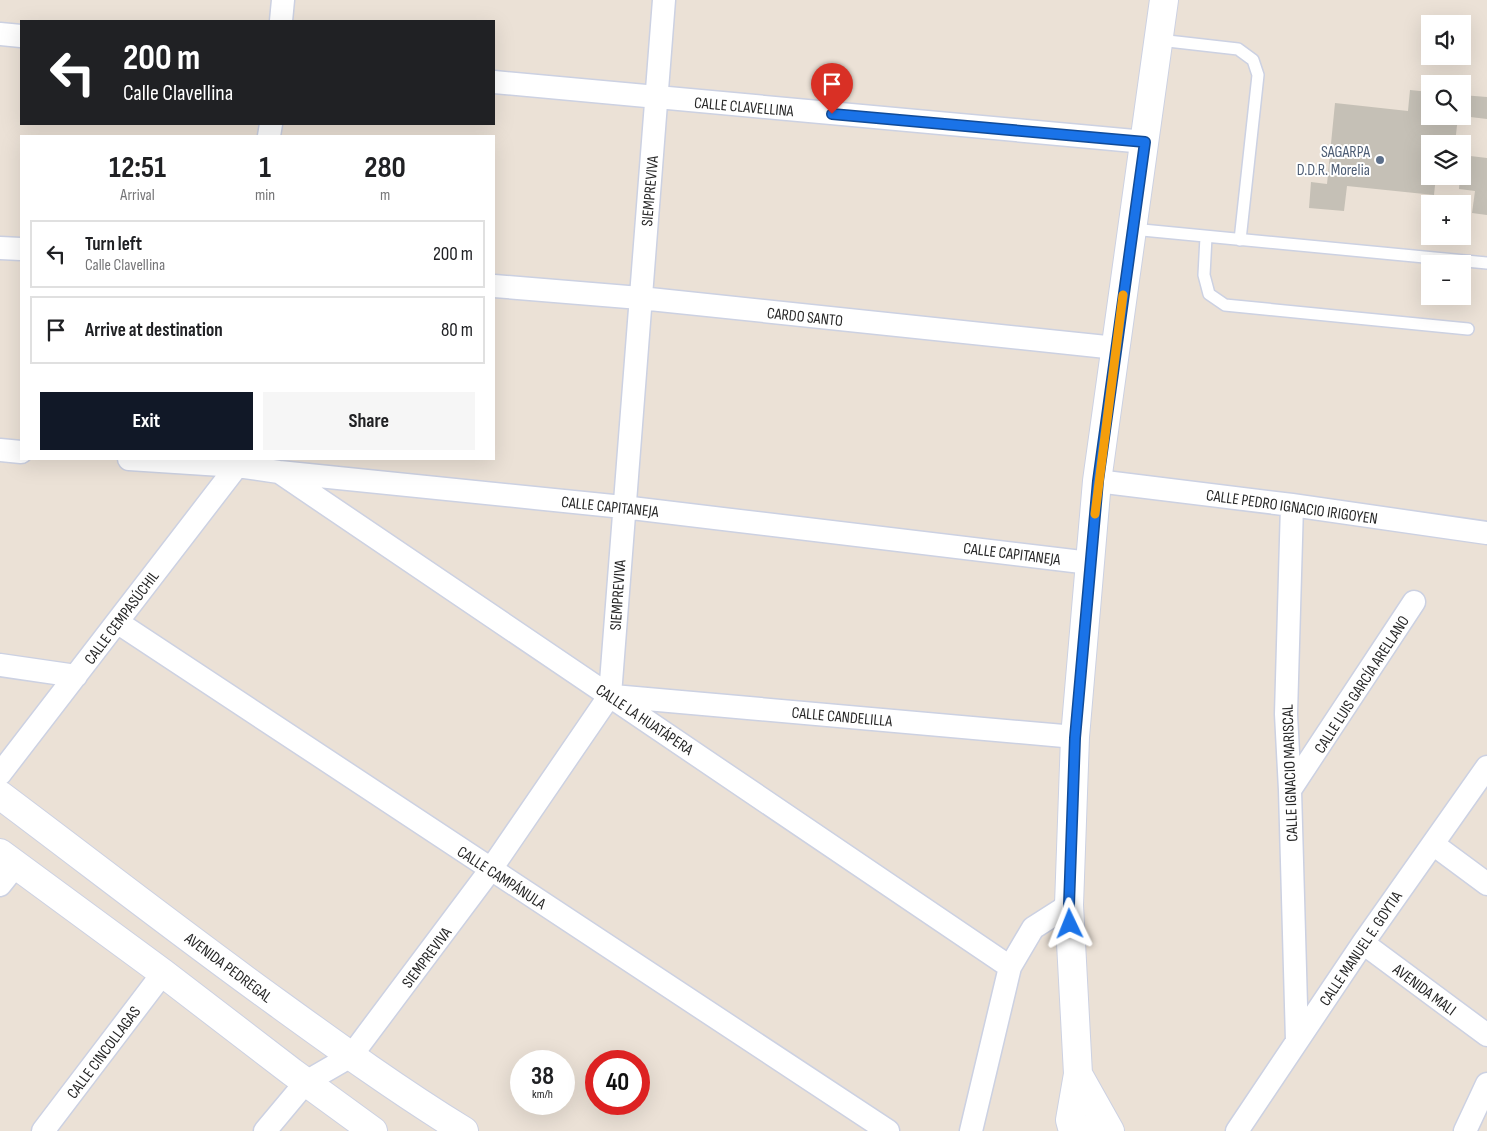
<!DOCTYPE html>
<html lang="en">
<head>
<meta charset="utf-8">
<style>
  body { margin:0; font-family:"Sofia Sans Condensed",sans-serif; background:#f6f6f6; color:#202124; height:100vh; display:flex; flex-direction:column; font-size:19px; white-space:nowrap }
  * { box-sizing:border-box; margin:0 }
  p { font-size:16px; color:#757577 }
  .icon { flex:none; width:28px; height:28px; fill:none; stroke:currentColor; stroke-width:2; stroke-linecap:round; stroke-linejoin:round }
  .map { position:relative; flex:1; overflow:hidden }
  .details { position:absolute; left:20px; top:135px; width:475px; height:325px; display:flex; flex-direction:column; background:#fff; border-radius:0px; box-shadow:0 5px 20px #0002 }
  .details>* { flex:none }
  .hud { position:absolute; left:20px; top:20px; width:475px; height:105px; border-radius:0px; box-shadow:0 5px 20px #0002; background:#202124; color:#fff; overflow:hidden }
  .buttons { position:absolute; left:1421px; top:15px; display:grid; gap:10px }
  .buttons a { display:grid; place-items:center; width:50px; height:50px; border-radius:0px; background:#fff; box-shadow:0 5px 20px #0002; font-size:25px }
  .speed { position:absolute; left:510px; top:1050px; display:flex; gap:10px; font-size:25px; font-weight:700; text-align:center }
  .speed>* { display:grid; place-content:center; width:65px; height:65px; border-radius:50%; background:#fff; box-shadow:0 5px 20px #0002; line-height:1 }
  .speed small { font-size:12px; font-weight:400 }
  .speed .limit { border:8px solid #d22; background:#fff; color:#111 }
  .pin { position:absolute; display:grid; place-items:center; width:42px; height:42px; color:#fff; margin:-51px -21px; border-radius:50% 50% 50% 0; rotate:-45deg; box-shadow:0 0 5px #0007 }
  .pin .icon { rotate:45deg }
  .me { position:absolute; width:55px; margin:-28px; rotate:358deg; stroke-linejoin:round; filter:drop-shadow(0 0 4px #0008) }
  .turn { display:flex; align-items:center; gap:18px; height:105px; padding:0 20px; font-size:22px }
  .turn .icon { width:65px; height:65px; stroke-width:2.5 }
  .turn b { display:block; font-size:35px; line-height:42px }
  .eta { display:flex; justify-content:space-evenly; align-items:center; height:85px; text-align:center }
  .eta b { font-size:30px; font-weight:700; line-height:35px }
  .action { display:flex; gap:10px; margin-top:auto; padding:10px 20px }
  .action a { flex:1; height:58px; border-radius:0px; background:#111827; color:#fff; font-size:20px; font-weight:700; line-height:58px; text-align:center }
  .action a+a { background:#f6f6f6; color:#202124 }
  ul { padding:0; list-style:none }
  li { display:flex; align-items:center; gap:15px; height:68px; margin:0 10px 8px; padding:0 10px; border:2px solid #e0e0e0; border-radius:0px }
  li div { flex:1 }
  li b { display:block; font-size:19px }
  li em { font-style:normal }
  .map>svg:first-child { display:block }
</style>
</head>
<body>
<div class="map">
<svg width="1487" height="1131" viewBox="0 0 1487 1131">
  <rect width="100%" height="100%" fill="#ebe1d6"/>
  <path fill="#c5c0b6" d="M1410 90 1430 92V116H1458L1455 144H1430V176H1436L1434 195 1347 186 1344 211 1309 208 1311 182 1327 184 1335 103 1408 111Z
    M1462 95 1487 97V119L1462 116Z
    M1462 155 1487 158V215L1472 213 1475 191 1459 189 1460 176H1462Z"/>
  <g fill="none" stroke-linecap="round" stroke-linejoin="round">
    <defs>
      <path id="lane" d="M1159 40 1238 49 1253 60 1258 75 1240 240
        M1132 229 1487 263
        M1206 237 1204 275 1209 294 1225 305 1468 329"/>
      <path id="street" d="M281 21 283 0
        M0 34 21 36
        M494 82 1145 142
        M269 136 271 124
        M0 248 21 249
        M494 286 640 298 1116 348
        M0 450 21 452
        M129 459 237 466 279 472 623 507 1090 563
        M282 474 1010 967
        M1097 481 1292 505 1487 533
        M1292 505 1286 714 1290 790 1297 1041
        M117 622 888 1131
        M0 665 76 676
        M613 696 1075 737
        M0 774 237 466 238 459
        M1290 790 1414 602
        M1433 844 1487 884
        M0 885 16 865
        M1363 943 1487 1035
        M1070 1120 1093 1131
        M43 1131 163 973
        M265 1131 306 1082 351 1056 491 869 610 695 664 0
        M971 1131 1010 967 1033 928 1069 905
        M1237 1131 1363 943 1487 767
        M1465 1131 1487 1084"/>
      <path id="secondary" d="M0 795C92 864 183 935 276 1002 338 1047 399 1091 464 1131
        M0 853 163 973 292 1072 373 1131
        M1078 1074 1110 1131
        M1073 1131 1070 1120 1078 1074 1069 905 1075 737 1097 481 1164 0"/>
    </defs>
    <use href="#lane" stroke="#ccd1e2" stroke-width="14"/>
    <use href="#street" stroke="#ccd1e2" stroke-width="25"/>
    <use href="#secondary" stroke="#ccd1e2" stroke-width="30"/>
    <use href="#lane" stroke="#fff" stroke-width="11"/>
    <use href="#street" stroke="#fff" stroke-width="22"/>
    <use href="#secondary" stroke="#fff" stroke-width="28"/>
  </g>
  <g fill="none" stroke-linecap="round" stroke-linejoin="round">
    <defs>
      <path id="route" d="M832 114 1145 142 1098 481 1075 738 1069 905 1070 924"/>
    </defs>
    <use href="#route" stroke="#114b97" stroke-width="12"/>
    <use href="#route" stroke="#1a73e8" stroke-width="9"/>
    <path stroke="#f59e0b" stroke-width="9" d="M1095 514 1123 295"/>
  </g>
  <circle fill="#5c6f8a" stroke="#fff" stroke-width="2" cx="1380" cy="160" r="5"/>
  <g text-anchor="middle" stroke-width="4" stroke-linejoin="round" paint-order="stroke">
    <g font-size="16" fill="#272727" stroke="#fff">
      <text transform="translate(744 106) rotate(5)" y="6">CALLE CLAVELLINA</text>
      <text transform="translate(649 191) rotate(-85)" y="6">SIEMPREVIVA</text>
      <text transform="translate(805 316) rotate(6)" y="6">CARDO SANTO</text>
      <text transform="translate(610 506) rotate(6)" y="6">CALLE CAPITANEJA</text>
      <text transform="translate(1292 506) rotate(8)" y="6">CALLE PEDRO IGNACIO IRIGOYEN</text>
      <text transform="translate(1012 553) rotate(7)" y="6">CALLE CAPITANEJA</text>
      <text transform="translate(617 595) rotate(-86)" y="6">SIEMPREVIVA</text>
      <text transform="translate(121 617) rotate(-53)" y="6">CALLE CEMPASÚCHIL</text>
      <text transform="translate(1361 684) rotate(-57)" y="6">CALLE LUIS GARCÍA ARELLANO</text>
      <text transform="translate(842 716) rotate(5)" y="6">CALLE CANDELILLA</text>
      <text transform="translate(645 719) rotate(34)" y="6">CALLE LA HUATÁPERA</text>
      <text transform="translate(1289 773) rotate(-92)" y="6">CALLE IGNACIO MARISCAL</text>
      <text transform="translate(502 877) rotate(33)" y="6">CALLE CAMPÁNULA</text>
      <text transform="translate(1360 948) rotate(-56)" y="6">CALLE MANUEL E. GOYTIA</text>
      <text transform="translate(426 957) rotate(-53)" y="6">SIEMPREVIVA</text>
      <text transform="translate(229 967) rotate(37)" y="6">AVENIDA PEDREGAL</text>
      <text transform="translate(1425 989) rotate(37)" y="6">AVENIDA MALI</text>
      <text transform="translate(103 1052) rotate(-53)" y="6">CALLE CINCOLLAGAS</text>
    </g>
    <g font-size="16" fill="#4e5e75" stroke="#fff" text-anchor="end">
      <text x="1370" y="157">SAGARPA<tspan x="1370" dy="18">D.D.R. Morelia</tspan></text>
    </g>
  </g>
</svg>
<div class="buttons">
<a><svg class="icon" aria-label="sound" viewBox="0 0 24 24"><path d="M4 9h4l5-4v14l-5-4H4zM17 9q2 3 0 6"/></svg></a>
<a><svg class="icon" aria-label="search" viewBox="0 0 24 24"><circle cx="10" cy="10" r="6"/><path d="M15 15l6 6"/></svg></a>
<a><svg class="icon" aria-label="layers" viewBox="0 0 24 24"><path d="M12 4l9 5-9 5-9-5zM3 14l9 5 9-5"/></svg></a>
<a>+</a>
<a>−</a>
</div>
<div class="speed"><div>38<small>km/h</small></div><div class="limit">40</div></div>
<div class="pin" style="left:832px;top:114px;background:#d93025"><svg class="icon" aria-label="arrive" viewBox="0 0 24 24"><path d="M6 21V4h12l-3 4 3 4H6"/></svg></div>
<svg class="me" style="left:1070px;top:924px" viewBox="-20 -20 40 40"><path d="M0-17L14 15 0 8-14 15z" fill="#1a73e8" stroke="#fff" stroke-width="4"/></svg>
<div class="hud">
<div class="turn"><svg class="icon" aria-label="left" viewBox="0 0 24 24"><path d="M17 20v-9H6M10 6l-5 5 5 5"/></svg><div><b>200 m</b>Calle Clavellina</div></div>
</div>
<section class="details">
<div class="eta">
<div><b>12:51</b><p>Arrival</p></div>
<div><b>1</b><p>min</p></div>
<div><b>280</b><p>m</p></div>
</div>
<ul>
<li><svg class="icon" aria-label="left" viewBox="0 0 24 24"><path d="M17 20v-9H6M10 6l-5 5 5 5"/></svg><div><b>Turn left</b><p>Calle Clavellina</p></div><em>200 m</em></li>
<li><svg class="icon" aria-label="arrive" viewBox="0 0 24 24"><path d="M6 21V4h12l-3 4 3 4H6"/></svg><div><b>Arrive at destination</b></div><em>80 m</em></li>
</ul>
<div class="action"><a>Exit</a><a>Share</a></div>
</section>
</div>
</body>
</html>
